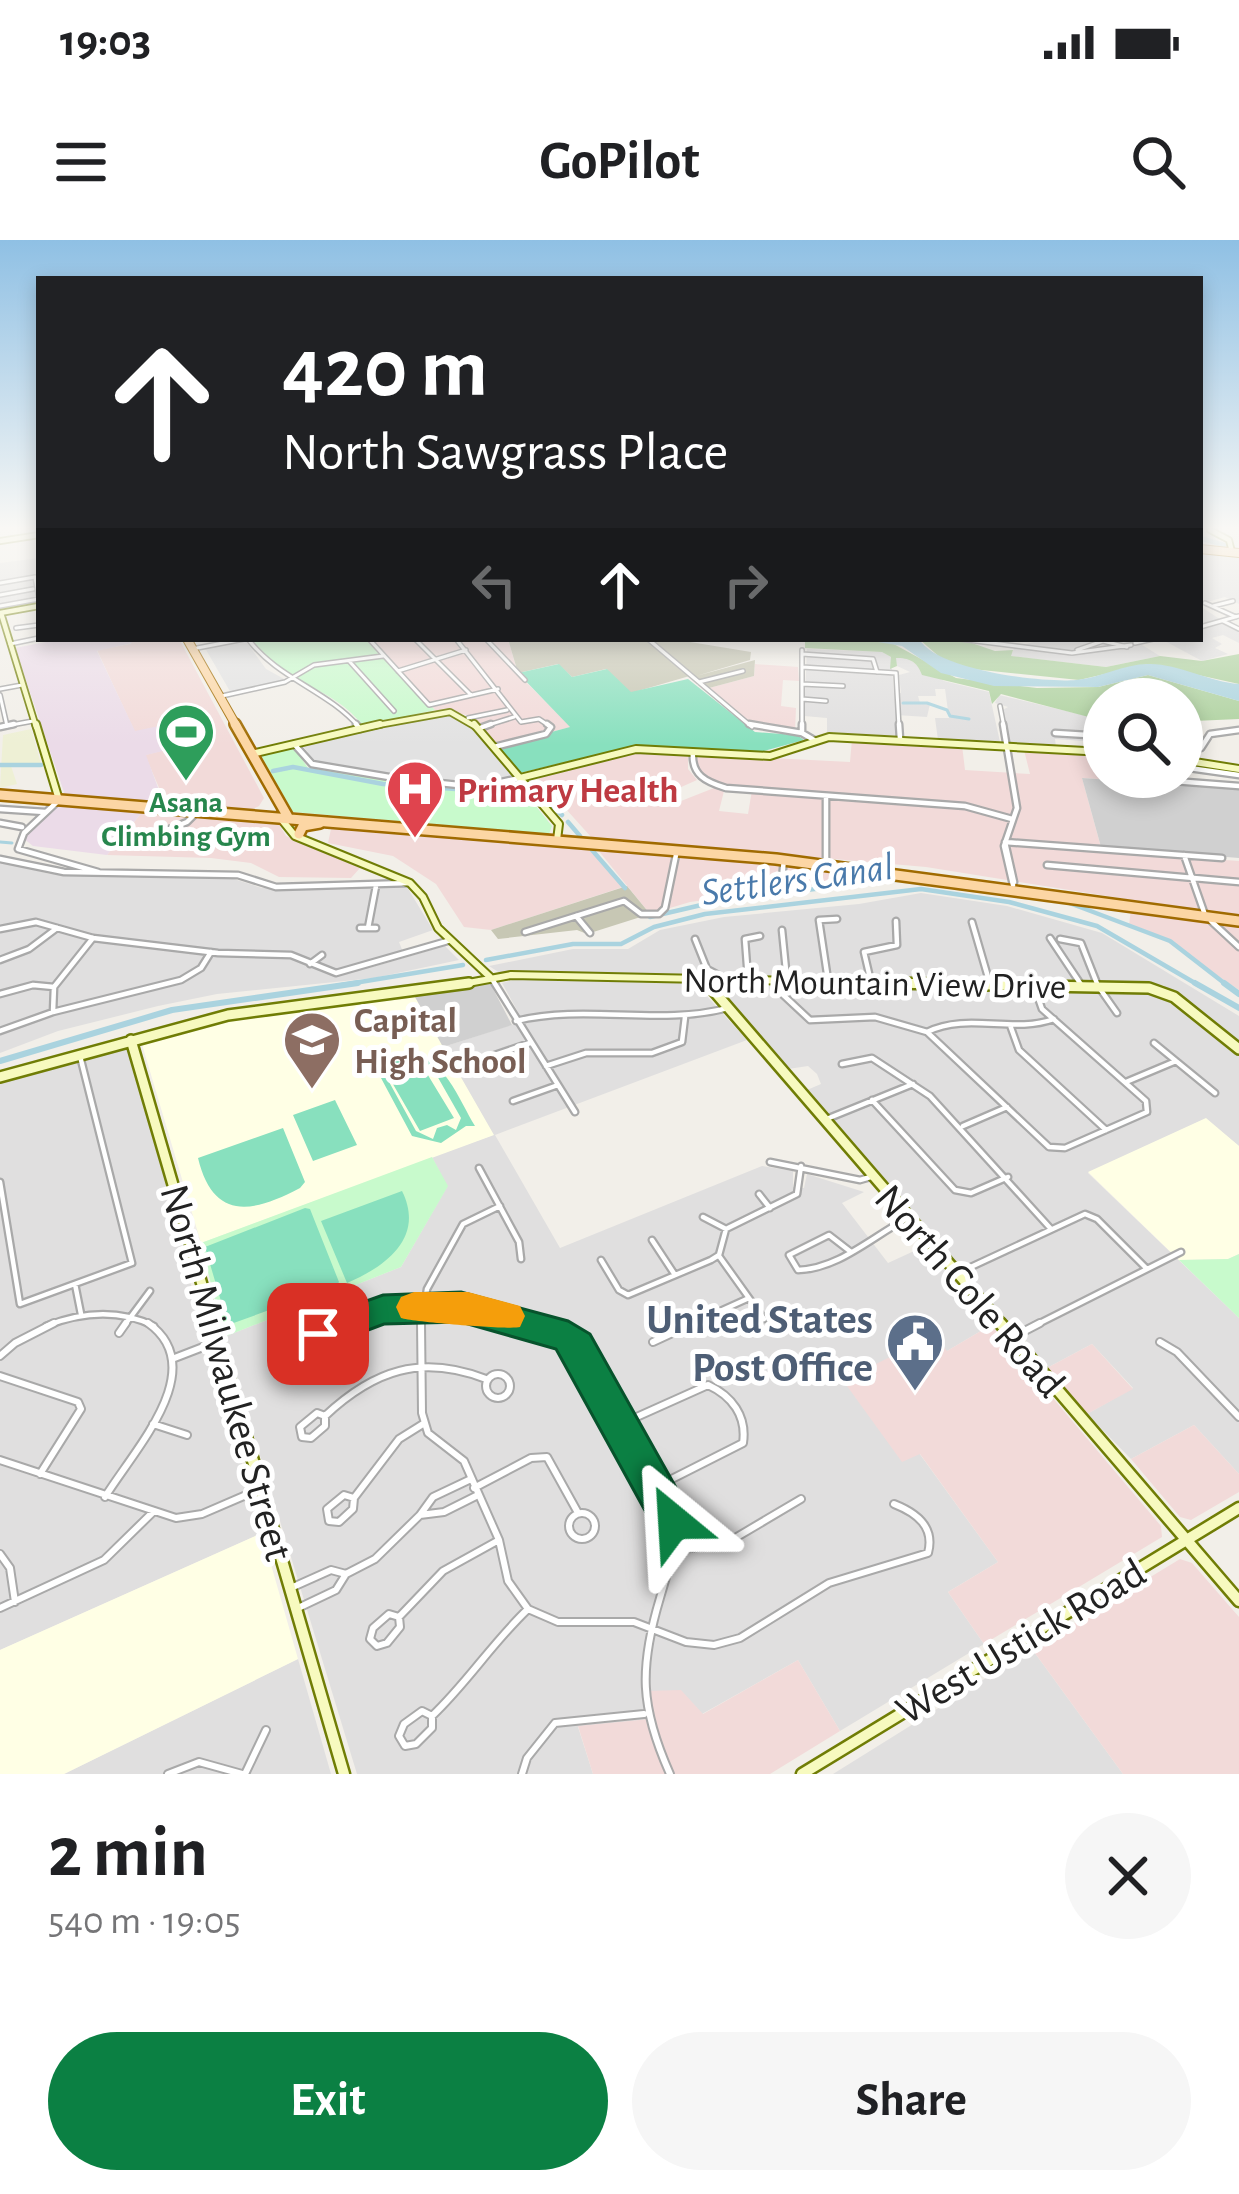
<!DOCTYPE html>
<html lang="en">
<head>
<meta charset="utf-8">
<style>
  body { margin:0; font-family:"Alegreya Sans",sans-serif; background:#f6f6f6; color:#202124; height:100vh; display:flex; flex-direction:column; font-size:45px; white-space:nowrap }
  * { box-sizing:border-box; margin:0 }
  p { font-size:39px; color:#757577 }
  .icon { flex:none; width:66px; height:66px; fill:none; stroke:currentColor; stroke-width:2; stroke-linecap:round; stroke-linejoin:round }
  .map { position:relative; height:1534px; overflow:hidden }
  .drawer { display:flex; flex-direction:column; background:#fff; flex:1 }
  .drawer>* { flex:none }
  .banner { position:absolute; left:36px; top:36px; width:1167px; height:366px; border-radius:0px; box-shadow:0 6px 18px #0003; background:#202124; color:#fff; overflow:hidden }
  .buttons { position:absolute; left:1083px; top:438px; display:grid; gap:24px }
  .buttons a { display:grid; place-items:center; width:120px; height:120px; border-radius:50%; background:#fff; box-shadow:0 6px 18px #0003; font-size:60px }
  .pin { position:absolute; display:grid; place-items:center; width:102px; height:102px; color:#fff; margin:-51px; border-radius:24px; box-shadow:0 6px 18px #0006 }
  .me { position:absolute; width:132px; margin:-66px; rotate:333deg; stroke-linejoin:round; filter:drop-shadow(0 0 9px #0008) }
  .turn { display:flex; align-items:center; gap:42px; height:252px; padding:0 48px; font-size:54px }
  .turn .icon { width:156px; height:156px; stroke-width:2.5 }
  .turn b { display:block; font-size:84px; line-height:102px }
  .lanes { display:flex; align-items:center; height:114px; padding:0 48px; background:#0003; justify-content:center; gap:60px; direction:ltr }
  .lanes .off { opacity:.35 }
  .round { display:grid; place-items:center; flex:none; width:126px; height:126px; border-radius:63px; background:#f6f6f6 }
  .head { display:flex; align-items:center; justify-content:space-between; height:204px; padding:0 48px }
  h1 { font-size:72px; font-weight:600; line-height:90px }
  .action { display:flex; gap:24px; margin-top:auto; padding:24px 48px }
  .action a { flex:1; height:138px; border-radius:72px; background:#0b8043; color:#fff; font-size:48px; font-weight:600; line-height:138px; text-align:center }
  .action a+a { background:#f6f6f6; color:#202124 }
  .status { display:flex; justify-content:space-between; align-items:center; height:84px; padding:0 60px; background:#fff; direction:ltr }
  .status svg { height:33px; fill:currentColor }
  header { display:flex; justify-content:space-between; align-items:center; height:156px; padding:0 48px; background:#fff; font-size:54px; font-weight:600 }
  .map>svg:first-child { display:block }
</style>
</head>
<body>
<div class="status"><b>19:03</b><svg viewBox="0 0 49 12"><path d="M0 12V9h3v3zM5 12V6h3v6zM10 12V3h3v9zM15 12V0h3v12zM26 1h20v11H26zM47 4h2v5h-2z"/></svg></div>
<header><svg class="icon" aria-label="menu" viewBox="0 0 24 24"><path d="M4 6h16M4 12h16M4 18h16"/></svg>GoPilot<svg class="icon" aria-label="search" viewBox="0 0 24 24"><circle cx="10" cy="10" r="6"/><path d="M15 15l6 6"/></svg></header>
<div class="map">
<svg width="1239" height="1534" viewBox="0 0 1239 1534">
  <rect width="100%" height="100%" fill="#f2efe9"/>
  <path fill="#e0dfdf" d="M1200 312 1239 316V364L1225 357 1200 364Z
    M39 318V364L0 371V323Z
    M1200 366 1239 392V403L1223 395 1212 398 1222 404 1215 408 1228 414 1202 421 1161 399H1200Z
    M1045 399H1146L1134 400 1160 416 1106 427 1010 416 1015 407Z
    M807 409 882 412 891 417 894 453H901L899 435 910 432 897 426 895 417 907 418 944 441 989 452 1000 502 938 500 935 478H949L945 449H935L936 456H918L920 463 930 464 927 477 896 475 897 496 827 492V478L804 476Z
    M999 455 1104 480 1098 483 1104 510 1087 509 1084 501 1055 499 1056 507 1008 503 1001 471 1008 467 995 463Z
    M0 621 50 634 234 639 262 648 407 647 433 690 399 702 403 712 366 722 369 728 445 706 459 720 374 738 217 754 158 766 58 791 0 813Z
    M921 653 1007 666 1102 693 1239 776V906L1205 879 1088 933 1239 1078V1234L1194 1185 1131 1219 1087 1174 1133 1148 1092 1104 1047 1128 807 850 821 844 817 834 808 826 788 829 716 748 724 741 1167 749 1163 745 500 733 489 726 573 709H628L660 690 724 677 859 664Z
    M523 737 693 741 747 800 495 895 560 1008 762 926 793 931V947L804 948 807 934 864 952 842 963 888 1023 925 1006 991 1085 947 1111 919 1213 998 1322 948 1352 984 1404 840 1491 798 1420 702 1474 578 1487 593 1534H357L224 1097 401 1027 447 947 432 917 493 895 443 807 523 781 502 743Z
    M121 807 127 808 185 1007 181 1010 262 1293 0 1410V842Z
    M1032 1409 1123 1534H833L902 1491Z
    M298 1419 331 1534H64Z"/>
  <path fill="#f2dad9" d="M130 399H179L264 558 259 566 249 571 166 564 145 515 208 499 196 478 135 492 97 410 131 404Z
    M365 399H508L518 434 571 487 496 506 467 475 435 470Z
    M755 424 798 427 799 441 783 440 781 466 796 468 795 491 752 485 709 448 754 436Z
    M852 499 962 505 965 530 1030 534 1024 510 1104 514V537H1173L1175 544 1082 538 1102 611 1239 621V677L926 627 592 598 538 538 634 512 688 514V529L697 540 670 552 681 561 714 548 724 551 719 571 748 574 752 550 715 543 699 533 695 514 850 522Z
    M143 571 278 583 286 596 360 628 351 638 279 637 251 623 211 618 107 615Z
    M331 589 590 608 623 647 491 690 464 687 436 644 393 616 328 603Z
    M598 610 841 628 839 642 690 662 650 674Z
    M1131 668 1239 687V750L1163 699 1129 686Z
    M991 1085 1161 1286 1162 1297 984 1404 948 1352 998 1322 920 1214 902 1222 847 1146 848 1138 934 1095 947 1111Z
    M1092 1104 1133 1149 1087 1174 1047 1128Z
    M1194 1185 1239 1234V1252L1191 1280 1180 1277 1131 1219Z
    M1180 1319 1192 1323 1239 1377V1534H1123L1032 1409Z
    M798 1420 840 1491 770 1534H593L578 1486 650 1479 646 1451 681 1450 703 1474Z"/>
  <path fill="#ebdbe8" d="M61 399H130L132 403 97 411 135 491 197 478 209 500 146 515 164 564 65 555 15 408Z
    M56 564 143 571 107 615 33 606 23 598Z"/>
  <path fill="#ffffe5" d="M415 757 494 895 201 1003 141 801 236 777Z
    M1206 878 1239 906V1014L1228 1019 1179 1020 1088 932Z
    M262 1293 298 1419 64 1534H0V1410Z"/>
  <path fill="#d0d0d0" d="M1082 538 1239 549V618L1101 607Z
    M490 743 512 785 443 807 415 757Z"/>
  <path fill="#c7c7b4" d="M508 399H672L751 412 750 420 696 436 755 420 754 436 709 448 693 435 631 453 606 429 572 437 558 424 518 433Z
    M627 646 650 674 587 694 577 690 498 699 491 690Z"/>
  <path fill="#eef0d5" d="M31 489 41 524 11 526 17 544 0 548 3 495Z"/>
  <path fill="#add19e" d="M805 399 890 402 956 438 1037 448 1098 447 1148 435 1239 461V479L1194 481 1187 491 1204 498 1182 496V459H1104V481L1001 454 992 464 989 451 922 435C917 421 909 418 896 418L897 426 890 429 891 417 882 412 805 408Z
    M919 399H960L995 411 1013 410 1011 416 1106 427 1160 416 1202 421 1239 414V444L1148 424 1079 440 972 429 943 420Z"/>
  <path fill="#c8facc" d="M252 399H365L435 470 363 486C333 445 279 444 252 399Z
    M293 506 308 528 491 550 517 543 552 586 549 594 293 572 260 514Z
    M432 917 448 946 401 1027 224 1097 201 1003Z
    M1239 1014V1078L1179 1020 1228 1019Z"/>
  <path fill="#88e0be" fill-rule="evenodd" d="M559 424 572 437 607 429 631 452 688 439 755 492 797 495 804 500 760 512 632 506 520 533 496 507 570 487 518 433Z
    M406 815C443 813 458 858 475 886H466L441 903 412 896 381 838 387 824ZM420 819 432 827 461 878 456 890 447 885 437 888 433 899 416 891 388 840 395 824Z
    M423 827 454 878 420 891 390 839Z
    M335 860 357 905 313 921 293 875Z
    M283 888 305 942 300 948C251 974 213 980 198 918Z
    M402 951C425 997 387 1026 347 1043L321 981Z
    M305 968 310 969 339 1042 336 1046 228 1085 205 1007Z"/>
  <path fill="#e2e2e2" d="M245 400 266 429 286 440 231 453 205 408Z
    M434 474 463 477 513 537 486 544 398 537 314 522 302 504Z"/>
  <path fill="#aad3df" d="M860 399H919C937 430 1041 443 1076 440 1100 438 1124 424 1148 424 1177 423 1209 442 1239 444V461L1148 435 1098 447 994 446 941 433 902 406Z"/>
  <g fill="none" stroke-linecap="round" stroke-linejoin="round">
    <path stroke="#aad3df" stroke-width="3" d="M903 463H927L947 470 950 476 969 479
      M0 602 12 603"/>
    <path stroke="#aad3df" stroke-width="4.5" d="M1200 298 1224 305
      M0 525H41
      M273 531 293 527 383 544 527 554
      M542 556 562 575
      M568 582 580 596
      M592 610 625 648
      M1064 661 1170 701 1228 746
      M650 677 727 659 903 639
      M486 720 573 704H621L654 687 705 674 921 649 1009 662 1097 686 1200 746
      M336 746 463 725"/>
    <path stroke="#aad3df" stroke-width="6" d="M1195 743 1239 768
      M1224 743 1239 754
      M0 821 172 770 358 743"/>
    <defs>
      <path id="street-far2" d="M0 343 35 337 39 359 0 366
        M0 355 33 349
        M1205 363 1236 377
        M1213 366 1233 361
        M1223 381 1239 389
        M1200 387 1239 376
        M16 388 39 385
        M248 399C278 439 327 450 359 487
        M369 399 429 465 498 449
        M415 399 471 455
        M456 399 521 482 539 479 551 487
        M486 399 525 440
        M648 399 752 487
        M960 399 1072 413 1131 405
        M1135 403 1153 399
        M10 404 39 398
        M192 409 244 399
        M802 410V487
        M1077 410 1103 401 1127 407
        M802 414 873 419 877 432
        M350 422 394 471
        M802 427 896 433
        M398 431 466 410
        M896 433 899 487
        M699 442 743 431
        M802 444 843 446
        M0 449 22 445
        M0 455 7 486
        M222 456 285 442 314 425 383 416
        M802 459 826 461
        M1000 466 1004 487
        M468 478 507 470
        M0 487 33 481
        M482 487 514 477"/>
      <path id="street-far1" d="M356 484 360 489
        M749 484 802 493 814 500
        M802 484V493
        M899 484 900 499
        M1003 484 1017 568 1004 606 1013 645
        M0 487 14 484
        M480 488 491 484
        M1055 493 1104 496
        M294 504 312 524 401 539 478 547 520 538
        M494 507 546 494 551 487 547 484
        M1182 508H1201L1210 494 1239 490
        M693 512C691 535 706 542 726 548L965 566 1012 579
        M1182 527 1239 535
        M1122 537 1239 546
        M826 556V623
        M58 561 24 593 18 609 98 632
        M0 569 45 572
        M0 583 22 587
        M162 592 187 582 198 571
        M1005 602 1222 618
        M1005 602 1014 642
        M1184 615 1204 672
        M0 619 64 632 238 635 276 647 410 643
        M1047 625 1239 642
        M781 648 784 619
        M576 676 590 693
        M1211 681 1239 707
        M972 682 990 744
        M360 688H376
        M368 688 376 646
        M0 689 36 682 93 698 218 713 291 715 336 733 451 700
        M782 690 787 740
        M525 692 624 661 641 674H659L665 668 677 610
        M1050 698 1082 746
        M695 699 707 729 724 738
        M1060 699 1081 703 1098 746 1117 773
        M0 720 29 709 57 688
        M310 724 322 715
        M492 739 575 872
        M748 739 745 699 760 696
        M777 739 780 752 810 780 875 777 927 792 1049 907 1065 908 1147 872 1146 861 1042 769 1034 746
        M828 740 819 680 837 679
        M871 742 864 712 897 705 896 681
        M0 754 33 745 54 747
        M53 772 54 747 93 698
        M516 781C586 764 658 786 728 768
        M1010 785 1019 810 1106 890
        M0 791 53 772 181 740 201 728 211 712
        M927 792C968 772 1012 794 1054 779
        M1154 803 1215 853
        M486 818 530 803
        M842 824 872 818 930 856 1051 989
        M546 826 586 813H652L682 802 685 777
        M1126 842 1176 821
        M872 860 955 950 971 953 1008 937
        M513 861 558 845
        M829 878 913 844
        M963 886 1007 867
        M770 922 860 940 874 936
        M479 928 519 1002 521 1019
        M0 942 20 1064 132 1023 80 816
        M759 954 770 968
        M703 977 726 989
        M652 1000 675 1035
        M851 1012 829 995 789 1015 798 1030C838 1029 872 997 906 979
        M719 1016 764 1079
        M601 1020 619 1050 628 1055 711 1020 719 1015 726 989 797 954 801 926
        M960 1032 1085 974 1097 979 1147 1029
        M75 1044 81 1074
        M46 1086C82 1072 119 1069 154 1086
        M124 1086 150 1051
        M334 1086C403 1058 472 1066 542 1086
        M421 1086 427 1049 463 984 500 966
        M687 1086 749 1058
        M1034 1086 1181 1012"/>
      <path id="street" d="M421 1083 422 1173 428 1193 464 1221 499 1300 508 1341 528 1369 558 1382H634L686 1402 714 1405 740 1398 829 1343 928 1313C935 1287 917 1273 894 1264
        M531 1083 578 1105 673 1283C676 1310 667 1333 660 1358 639 1428 640 1467 670 1534
        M119 1093 126 1083
        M1015 1096 1040 1083
        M294 1102 301 1105 298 1115 276 1122V1112Z
        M653 1102 694 1083
        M1160 1102 1177 1112 1239 1177
        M301 1105 341 1083
        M0 1116 15 1103 54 1083
        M172 1119 216 1102
        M486 1146a12 12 0 1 1 24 0a12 12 0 1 1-24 0Z
        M0 1136 78 1162 81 1169 40 1234
        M317 1173 325 1176V1186L311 1198 302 1197 300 1187Z
        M325 1176C374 1130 421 1114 486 1139
        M153 1184 187 1195
        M621 1184 708 1145C732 1156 747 1176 743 1203L656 1247
        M0 1220 176 1278 202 1274 260 1249
        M471 1239 433 1257 420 1275 444 1272 478 1255
        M474 1248 531 1218 547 1217 577 1271
        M344 1255 354 1258 353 1269 339 1282 329 1281 327 1269Z
        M105 1257C134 1210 212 1128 148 1083
        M354 1258 399 1199 423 1184
        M569 1286a13 13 0 1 1 26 0a13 13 0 1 1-26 0Z
        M674 1310 725 1304 801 1259
        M0 1314 10 1328 15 1362
        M346 1334 375 1319 420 1275
        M293 1347 331 1330 346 1334 336 1350 296 1369
        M0 1368 104 1320 152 1273
        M389 1374 399 1377 400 1387 387 1403 377 1406 370 1399 373 1388Z
        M399 1377 443 1331 499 1300
        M422 1471 432 1476V1488L416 1504 405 1506 399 1496 404 1484Z
        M432 1476C467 1443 493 1402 528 1369
        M168 1534 199 1522 242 1534
        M245 1534 266 1490
        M522 1534 527 1518 555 1483 644 1474"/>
      <path id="secondary-far3" d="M1210 290 1229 300 1232 312
        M0 301 39 295
        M0 373 39 366
        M1 373 36 487
        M367 487 450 472 476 487"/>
      <path id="secondary-far2" d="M36 484 59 560
        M474 484 559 584 557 600
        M251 514 380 484
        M1182 520 1239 529
        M520 538 636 509 770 516 829 497 1104 512
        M282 580 295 596 410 643 423 657 438 688 490 737
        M704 739 710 746
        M452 746 511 735 1037 746"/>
      <path id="secondary-far1" d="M707 743 1003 1086
        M890 743 1149 748 1174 757 1239 809
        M131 800 214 1086
        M0 837 228 775 469 743"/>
      <path id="secondary" d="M213 1083 344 1534
        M1000 1083 1239 1361
        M802 1534 1239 1268"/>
      <path id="primary-far1" d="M1200 309 1239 313
        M187 399 237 487"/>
      <path id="primary" d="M235 484 288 577
        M0 555 776 619 1239 681
        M299 594 303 586 320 583"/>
    </defs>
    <use href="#street-far2" stroke="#a9a9a9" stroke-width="6"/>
    <use href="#street-far1" stroke="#a9a9a9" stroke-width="9"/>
    <use href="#street" stroke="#a9a9a9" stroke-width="10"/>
    <use href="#secondary-far3" stroke="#707d05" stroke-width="8"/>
    <use href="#secondary-far2" stroke="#707d05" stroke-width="10"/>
    <use href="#secondary-far1" stroke="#707d05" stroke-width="14"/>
    <use href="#secondary" stroke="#707d05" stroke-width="15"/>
    <use href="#primary-far1" stroke="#a06b00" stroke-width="10"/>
    <use href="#primary" stroke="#a06b00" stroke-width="14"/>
    <use href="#street-far2" stroke="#fff" stroke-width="3"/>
    <use href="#street-far1" stroke="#fff" stroke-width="4.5"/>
    <use href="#street" stroke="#fff" stroke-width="6"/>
    <use href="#secondary-far3" stroke="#f7fabf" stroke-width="4.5"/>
    <use href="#secondary-far2" stroke="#f7fabf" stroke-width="6"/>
    <use href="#secondary-far1" stroke="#f7fabf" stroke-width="9"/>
    <use href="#secondary" stroke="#f7fabf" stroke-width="10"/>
    <use href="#primary-far1" stroke="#fcd6a4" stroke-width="8"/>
    <use href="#primary" stroke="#fcd6a4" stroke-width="9"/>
  </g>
  <linearGradient id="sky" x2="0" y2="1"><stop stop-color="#8fc0e4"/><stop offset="0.57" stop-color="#f9f8f5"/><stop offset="1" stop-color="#f9f8f5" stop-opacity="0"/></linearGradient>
  <rect width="1239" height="505" fill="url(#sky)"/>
  <path fill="#0b8043" stroke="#07532c" stroke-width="3" d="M461 1052 568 1081 590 1094 688 1269 694 1282 688 1296 674 1302 659 1296 556 1109 461 1082 384 1084 318 1109 305 1104 300 1094 305 1083 383 1055Z"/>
  <path fill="#f59e0b" d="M414 1052H468L520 1066 525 1076 520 1087C510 1090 414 1082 401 1078L396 1067 401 1057Z"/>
  <defs>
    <symbol id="stadium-pin" viewBox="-11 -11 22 30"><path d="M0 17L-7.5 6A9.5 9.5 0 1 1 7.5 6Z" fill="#2e9e5b" stroke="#fff"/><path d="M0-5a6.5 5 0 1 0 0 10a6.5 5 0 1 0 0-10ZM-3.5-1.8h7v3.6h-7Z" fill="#fff"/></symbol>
    <symbol id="hospital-pin" viewBox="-11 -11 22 30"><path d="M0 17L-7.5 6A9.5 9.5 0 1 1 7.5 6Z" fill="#e0444e" stroke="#fff"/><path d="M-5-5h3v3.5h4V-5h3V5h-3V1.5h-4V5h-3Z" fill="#fff"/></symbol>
    <symbol id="school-pin" viewBox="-11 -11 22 30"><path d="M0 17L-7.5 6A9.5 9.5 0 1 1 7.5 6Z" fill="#8d6e63" stroke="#fff"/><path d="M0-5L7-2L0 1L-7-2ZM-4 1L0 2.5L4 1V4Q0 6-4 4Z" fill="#fff"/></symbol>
    <symbol id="civic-pin" viewBox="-11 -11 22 30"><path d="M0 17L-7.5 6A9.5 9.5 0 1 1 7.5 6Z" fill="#5c6f8a" stroke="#fff"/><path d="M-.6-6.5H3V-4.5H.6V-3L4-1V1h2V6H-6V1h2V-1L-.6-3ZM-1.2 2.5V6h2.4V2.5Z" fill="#fff"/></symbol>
  </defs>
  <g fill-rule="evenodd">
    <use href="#stadium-pin" x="153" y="459" width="66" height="90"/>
    <use href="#hospital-pin" x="382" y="516" width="66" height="90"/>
    <use href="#school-pin" x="279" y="767" width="66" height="90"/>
    <use href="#civic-pin" x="882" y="1069" width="66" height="90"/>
  </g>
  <g text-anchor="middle" stroke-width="10" stroke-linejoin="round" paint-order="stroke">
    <g font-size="30" font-weight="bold" fill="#27864d" stroke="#fff">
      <text x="186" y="572">Asana<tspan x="186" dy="34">Climbing Gym</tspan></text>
    </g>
    <g font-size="36" font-weight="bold" fill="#be3a42" stroke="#fff" text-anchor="start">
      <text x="457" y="562">Primary Health</text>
    </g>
    <g font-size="36" fill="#222" stroke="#fff">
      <text transform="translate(875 742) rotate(1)" y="13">North Mountain View Drive</text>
    </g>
    <g font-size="36" font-weight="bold" fill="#785e54" stroke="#fff" text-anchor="start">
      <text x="354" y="792">Capital<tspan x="354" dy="41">High School</tspan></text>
    </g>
    <g font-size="39" font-style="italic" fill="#4a7aab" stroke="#fff">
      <text transform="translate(797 638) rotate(-8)" y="14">Settlers Canal</text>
    </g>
    <g font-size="42" fill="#222" stroke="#fff">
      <text transform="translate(971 1050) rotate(49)" y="15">North Cole Road</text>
      <text transform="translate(228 1132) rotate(74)" y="15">North Milwaukee Street</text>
      <text transform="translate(1020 1400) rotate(-31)" y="15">West Ustick Road</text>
    </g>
    <g font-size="42" font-weight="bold" fill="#4e5e75" stroke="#fff" text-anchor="end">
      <text x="873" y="1093">United States<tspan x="873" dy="48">Post Office</tspan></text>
    </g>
  </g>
</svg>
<div class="buttons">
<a><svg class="icon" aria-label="search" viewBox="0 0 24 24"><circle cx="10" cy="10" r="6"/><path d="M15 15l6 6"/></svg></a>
</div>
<div class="pin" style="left:318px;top:1094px;background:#d93025"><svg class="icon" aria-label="arrive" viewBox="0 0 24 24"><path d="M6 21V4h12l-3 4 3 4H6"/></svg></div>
<svg class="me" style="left:674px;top:1282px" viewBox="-20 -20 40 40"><path d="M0-17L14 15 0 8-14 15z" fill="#0b8043" stroke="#fff" stroke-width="4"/></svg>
<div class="banner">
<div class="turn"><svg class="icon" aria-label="ahead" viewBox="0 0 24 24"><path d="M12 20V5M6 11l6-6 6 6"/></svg><div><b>420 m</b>North Sawgrass Place</div></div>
<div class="lanes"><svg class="icon off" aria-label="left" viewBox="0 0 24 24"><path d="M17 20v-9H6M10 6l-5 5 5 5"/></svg><svg class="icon" aria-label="ahead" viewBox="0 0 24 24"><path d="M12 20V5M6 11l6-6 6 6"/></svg><svg class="icon off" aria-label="right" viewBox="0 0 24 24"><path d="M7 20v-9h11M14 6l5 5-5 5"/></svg></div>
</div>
</div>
<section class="drawer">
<div class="head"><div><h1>2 min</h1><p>540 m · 19:05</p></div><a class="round"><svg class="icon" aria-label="close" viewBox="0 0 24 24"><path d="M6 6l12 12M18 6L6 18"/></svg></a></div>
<div class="action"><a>Exit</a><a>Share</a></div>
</section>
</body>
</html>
